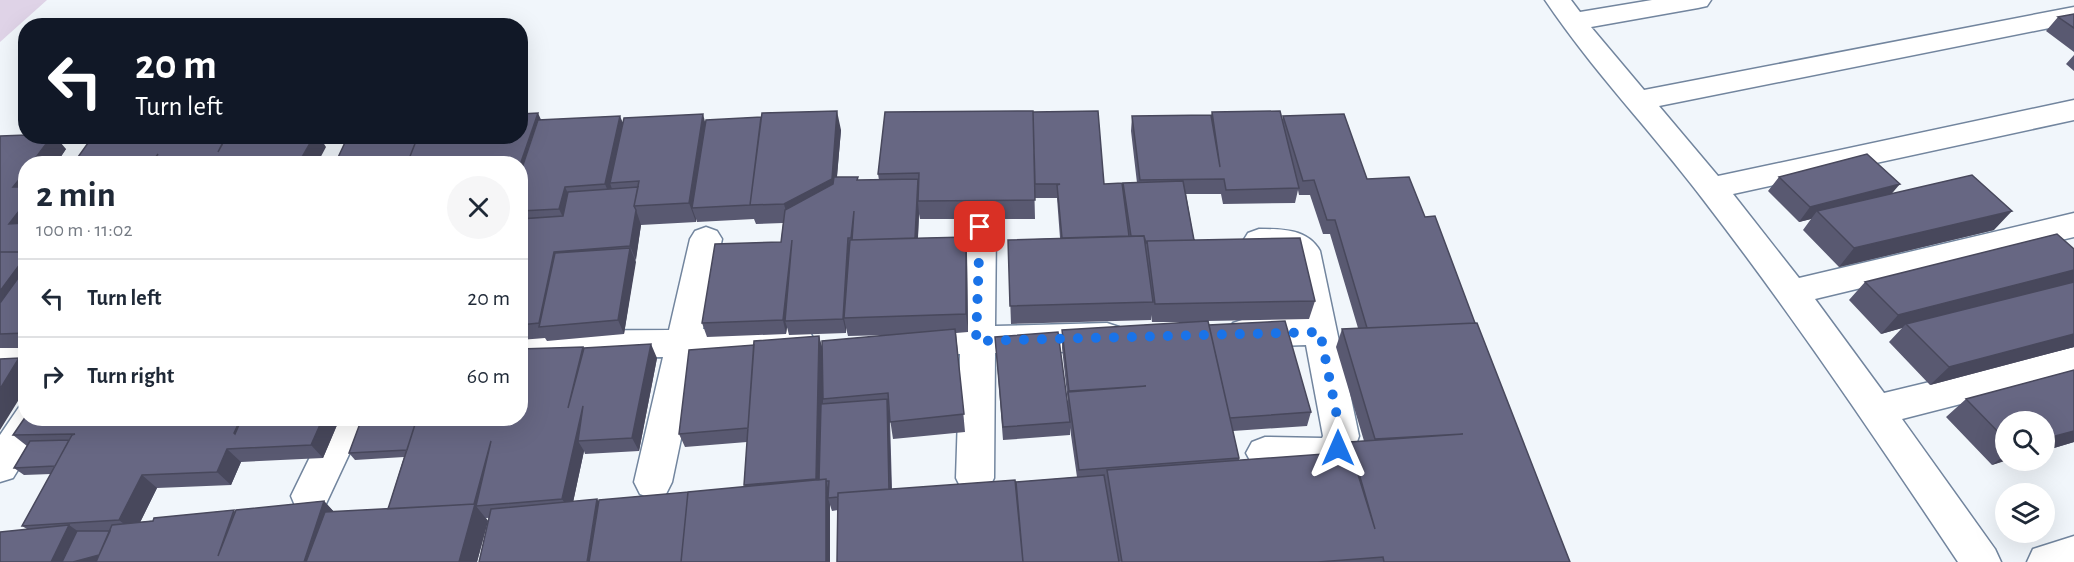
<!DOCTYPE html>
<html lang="en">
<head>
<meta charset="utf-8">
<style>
  body { margin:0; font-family:"Alegreya Sans",sans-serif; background:#f6f6f7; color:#1f2937; height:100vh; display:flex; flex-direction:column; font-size:22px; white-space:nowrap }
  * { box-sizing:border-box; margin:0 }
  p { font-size:20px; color:#747a83 }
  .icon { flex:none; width:33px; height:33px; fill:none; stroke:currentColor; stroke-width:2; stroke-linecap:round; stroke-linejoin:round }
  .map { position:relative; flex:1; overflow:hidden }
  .side { position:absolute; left:18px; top:156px; width:510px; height:270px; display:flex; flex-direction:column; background:#fff; border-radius:24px; box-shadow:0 6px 24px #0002 }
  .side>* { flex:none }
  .banner { position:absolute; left:18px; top:18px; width:510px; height:126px; border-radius:24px; box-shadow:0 6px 24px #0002; background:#111827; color:#fff; overflow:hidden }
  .fabs { position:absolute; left:1995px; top:411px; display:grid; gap:12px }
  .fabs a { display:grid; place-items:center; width:60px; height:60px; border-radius:50%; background:#fff; box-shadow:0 6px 24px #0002; font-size:30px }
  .pin { position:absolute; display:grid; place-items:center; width:51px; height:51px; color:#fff; margin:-26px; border-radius:12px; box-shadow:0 3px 9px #0006 }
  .me { position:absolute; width:66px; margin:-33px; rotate:0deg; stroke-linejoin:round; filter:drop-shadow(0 0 4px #0008) }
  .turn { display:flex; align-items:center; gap:21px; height:126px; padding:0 18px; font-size:27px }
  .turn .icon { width:78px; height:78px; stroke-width:2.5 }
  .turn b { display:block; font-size:42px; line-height:51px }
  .round { display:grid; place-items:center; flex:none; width:63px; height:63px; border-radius:32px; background:#f6f6f7 }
  .summary { display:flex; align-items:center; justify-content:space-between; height:102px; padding:0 18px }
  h1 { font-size:36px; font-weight:700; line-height:45px }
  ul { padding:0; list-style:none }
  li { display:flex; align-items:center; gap:18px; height:78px; padding:0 18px; border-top:2px solid #e0e1e3 }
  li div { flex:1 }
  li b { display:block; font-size:22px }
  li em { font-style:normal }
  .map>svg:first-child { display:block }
</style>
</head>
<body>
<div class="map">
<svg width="2074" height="562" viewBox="0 0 2074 562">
  <rect width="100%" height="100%" fill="#f1f6fb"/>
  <path fill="#dfd3e7" d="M0 0H47L0 42Z"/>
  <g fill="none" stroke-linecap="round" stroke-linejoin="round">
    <defs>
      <path id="minor" d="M1545 0H1571L1580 12 1652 0H1711L1707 6 1698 8 1591 27 1644 90 2074 7V23L1659 106 1718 176 2074 100V120L1733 194 1799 278 2074 213V237L1815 299 1884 393 2074 347V375L1902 419 1995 549 2001 562H1958C1876 439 1793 316 1702 198 1651 131 1592 70 1545 0Z
        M980 215 991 219 996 227 995 326 1107 323 1119 327 1124 337 1119 347 1107 351 995 353 994 478 988 490 975 495 962 490 956 478 960 354 912 355 900 351 895 341 900 331 912 327 961 326 964 227 969 219Z
        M706 227 717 231 722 239 703 329 798 328 810 332 815 342 810 352 798 356 698 357 672 482 666 494 653 499 640 494 634 482 663 357 520 359V331L669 330 690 239 695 231Z
        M1259 229C1282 229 1308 229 1320 251L1359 436 1351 459 1326 470 1265 469 1252 464 1246 453 1252 442 1265 437 1322 438 1323 436 1306 345 1245 347 1233 343 1228 333 1233 323 1245 319 1300 318 1289 256C1278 249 1261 253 1248 249L1243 241 1248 233Z
        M0 340H26V368H0Z
        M26 405V418H50L13 478 0 482V435L19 407Z
        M329 418H366L324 508 310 513 296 508 291 496Z
        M2074 536V562H2027L2033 549Z"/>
    </defs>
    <use href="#minor" stroke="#72859e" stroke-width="3"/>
    <use href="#minor" fill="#fff" fill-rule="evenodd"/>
  </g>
  <path fill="#595971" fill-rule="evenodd" d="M2074 14V52L2046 31 2058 17Z
    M2074 55V71L2066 64Z
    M885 112 1122 190 1123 183H1137L1131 131 1132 116 1211 117 1212 112 1282 120 1283 116 1367 179 1425 217 1475 323 1570 562H837L838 510 832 511 830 505 486 518 488 521 477 562H0L27 529 22 526 51 474 24 475 14 468 27 446 13 435 26 418H340L323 458 241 462 231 485 157 488 140 522 324 501 334 512 388 509 404 457 355 460 349 453 362 418H520L526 349 583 347 584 348 657 358 639 451 585 454 584 451 573 502 597 499 598 501 745 487 744 485 747 442 685 447 679 434 754 345 819 336 822 348 890 335 848 336 846 328V333L789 335 787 327 786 334 707 337 702 323 781 242 783 223 756 224 754 219 697 222 696 219V222L641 225 624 334 547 341 545 338 520 340V164L541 120 706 124 841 130 837 177H858V180H879L878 174ZM1034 178 1035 198H1057L1060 238 1008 240 1011 324 1151 320V315L1152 322H1197L1062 330V348L1068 403 995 337 1003 440 1070 435V428L1077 477 1016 482 892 489 890 419 893 439 965 432 956 333 968 332 967 255 966 237 918 238 919 214 920 219H1035ZM1298 190 1299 195H1310L1323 234H1330L1358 328 1342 329 1336 347 1364 441 1350 442 1346 453 1239 460V458L1233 431 1307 426 1311 412 1209 325 1208 321 1309 319 1315 301 1194 240 1186 194H1221L1223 204 1295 203Z
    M0 136 66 149 56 164H26V348H0Z
    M1779 177 1891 194 1994 230 1839 267 1803 230 1811 219 1799 222 1768 191Z
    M2074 249V347L1930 385 1889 342 1902 328 1881 334 1849 300 1865 282Z
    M2074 370V442L2044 451 2006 422V460L1992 465 1946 417 1966 399Z"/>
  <path fill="#48485c" d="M837 111 841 130 835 198 789 223 784 204Z
    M538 113 547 133 520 211V165Z
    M703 114 708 133 692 208 696 219V222L689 203Z
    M620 116 628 135 610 183 614 195 613 203 605 184Z
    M52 136H55L66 149 56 164H31Z
    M314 136H319L326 147 317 164H298Z
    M26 171V200L13 187Z
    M918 179V201L919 214 917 255 915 241Z
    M1900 184 1888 198 1817 211 1811 219 1799 222 1810 207Z
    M565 187 574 206 568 228 559 209Z
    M26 202V236L9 224Z
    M636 210 641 225 636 260 630 246Z
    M2012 211 1994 230 1839 267 1854 248Z
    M966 237 967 255 968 332 966 314Z
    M848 238 850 253 844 318 846 328V333L843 319Z
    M792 240 785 321 787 327 786 334 783 320Z
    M630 248 636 262 624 334 618 320Z
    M554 252 561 266 541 327 539 323Z
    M26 256V302L0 334V291Z
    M2074 270V282L1906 324 1902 328 1881 334 1898 315Z
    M2074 334V347L1930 385 1949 367Z
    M819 336 824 354 821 495 816 479Z
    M522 342 530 356 520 350Z
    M651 344 657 358 639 451 632 438Z
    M19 358 26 363V388L0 430V389Z
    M887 399 889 412 892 506 890 493Z
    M583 406 578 441 584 451 571 512 562 499Z
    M323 418H340L323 458 311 445Z
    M2074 431V442L2044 451V439Z
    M491 441 476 506 488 521 477 562H459Z
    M227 449 241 462 231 485 217 472Z
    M2006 454V460H2008L1992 465Z
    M142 475 157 488 135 533 119 520Z
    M826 479 830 496 828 498 830 505V562H826Z
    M597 499 605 512 597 562H587Z
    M324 501 336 514 321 562H304Z
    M69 525 86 537 108 562H51Z"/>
  <path fill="#676783" stroke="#48485c" stroke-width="1.5" d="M2074 14V28L2058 17Z
    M837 111 832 179 784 204 750 205 762 113Z
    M1033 111 1035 200 918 201 919 173 878 174 885 112Z
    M1098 111 1104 184 1122 183 1129 236 1062 238 1057 185 1060 184H1035L1033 112Z
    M1280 111 1299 188 1226 190 1224 179 1140 180 1132 116 1211 115 1220 167 1212 112Z
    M538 113 520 165V164H407L418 136H520V114Z
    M703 114 689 203 634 206 639 181 610 183 624 118Z
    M1344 114 1367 179 1409 177 1425 217 1435 216 1475 323 1367 328 1335 220H1327L1314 180 1303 181 1283 116Z
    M620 116 605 184 565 187 559 209 520 211V174L538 120Z
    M761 117 750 205 692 208 706 120Z
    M26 135V136H52L31 164H26V171L13 187H26V202L9 224 26 223V252H0V136Z
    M93 136H226L218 152 227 136H314L298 164H152L158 154 151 164H73Z
    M348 136H418L407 164H335Z
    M1867 154 1900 184 1810 207 1779 177Z
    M1972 175 2012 211 1854 248 1817 211Z
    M834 177H858L857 180 918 179 915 238 852 240 854 211 851 238H848L843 319 785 321 792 240 783 320 702 323 715 244 781 242 785 210 833 184Z
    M1183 181 1194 240 1147 241V243H1146L1144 236H1131L1123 183Z
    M638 187 634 206 636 210 630 246 554 252 539 323 520 325V219L563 216 568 192Z
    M2057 234 2074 249V270L1898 315 1865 282Z
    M1144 236 1153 302 1010 306 1008 240Z
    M966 237V314L844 318 850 240Z
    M1300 238 1315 301 1155 304 1147 241Z
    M630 248 618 320 539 327 555 253Z
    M0 252H26V256L0 291Z
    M26 267V333L0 334V303Z
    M2074 282V334L1949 367 1906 324Z
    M1208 321 1239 458 1079 470 1068 392 1146 386 1069 391 1062 330Z
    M1285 321 1311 412 1230 418 1209 325Z
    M1477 323 1570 562H1384L1383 557 1318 562H1122L1107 470 1351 452 1375 529 1350 442 1463 434 1375 439 1342 329Z
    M955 329 964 414 890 422 888 393 823 399 822 341Z
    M1058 332 1070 422 1003 427 995 337Z
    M819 336 816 479 744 485 754 341Z
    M651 344 632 438 578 441 583 406 562 499 476 506 491 441 474 504 388 509 417 418H520V349L583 347 568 408 584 348Z
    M754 345 748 428 679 434 689 350Z
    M19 358 0 389V359Z
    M2074 370V431L2044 439V422H2006V440L1966 399Z
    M887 399 889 489 838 493V497L828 498 829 481H826V479L819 480 821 404Z
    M26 416V418H168L94 424 169 420 171 418H241L234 433 235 434 242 418H323L311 445 227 449 217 472 142 475 119 520 22 526 72 435 75 434 13 435Z
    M362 418H417L407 450 349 453Z
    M69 440 55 466 14 468 30 441Z
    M1104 475 1119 562H1023L1016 482Z
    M826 479V562H681L688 492Z
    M1015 480 1023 562H837L838 493Z
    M688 492 681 562H589L599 500Z
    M597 499 587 562H479L491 509Z
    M324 501 304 562H96L112 525 153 521 154 518 234 510 218 556 236 510Z
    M475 504 459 562H306L325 512Z
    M69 525 51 562H0V532Z
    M77 531H110L99 555 73 562H62Z"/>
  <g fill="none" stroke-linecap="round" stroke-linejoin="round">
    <path stroke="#1a73e8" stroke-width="10" stroke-dasharray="0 18" d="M980 227 976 341 1320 332 1341 436 1338 448"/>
  </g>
</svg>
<div class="fabs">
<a><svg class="icon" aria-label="search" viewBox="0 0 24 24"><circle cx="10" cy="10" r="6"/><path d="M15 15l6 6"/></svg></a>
<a><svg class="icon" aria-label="layers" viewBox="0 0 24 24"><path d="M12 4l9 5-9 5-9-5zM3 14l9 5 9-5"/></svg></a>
</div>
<div class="pin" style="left:980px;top:227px;background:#d93025"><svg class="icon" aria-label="arrive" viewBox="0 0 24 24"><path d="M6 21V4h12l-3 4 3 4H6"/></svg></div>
<svg class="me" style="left:1338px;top:448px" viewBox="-20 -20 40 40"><path d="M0-17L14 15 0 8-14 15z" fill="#1a73e8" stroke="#fff" stroke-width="4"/></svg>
<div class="banner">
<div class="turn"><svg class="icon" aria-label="left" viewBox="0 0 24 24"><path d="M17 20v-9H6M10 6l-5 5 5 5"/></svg><div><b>20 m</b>Turn left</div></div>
</div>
<section class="side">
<div class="summary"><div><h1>2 min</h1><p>100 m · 11:02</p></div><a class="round"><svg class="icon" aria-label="close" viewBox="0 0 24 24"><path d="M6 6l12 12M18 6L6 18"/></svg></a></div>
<ul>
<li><svg class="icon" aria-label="left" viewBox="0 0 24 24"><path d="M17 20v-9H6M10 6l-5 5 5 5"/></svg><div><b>Turn left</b></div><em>20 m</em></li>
<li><svg class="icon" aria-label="right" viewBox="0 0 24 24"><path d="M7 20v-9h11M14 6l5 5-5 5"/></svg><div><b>Turn right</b></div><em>60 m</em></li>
</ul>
</section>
</div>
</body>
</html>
